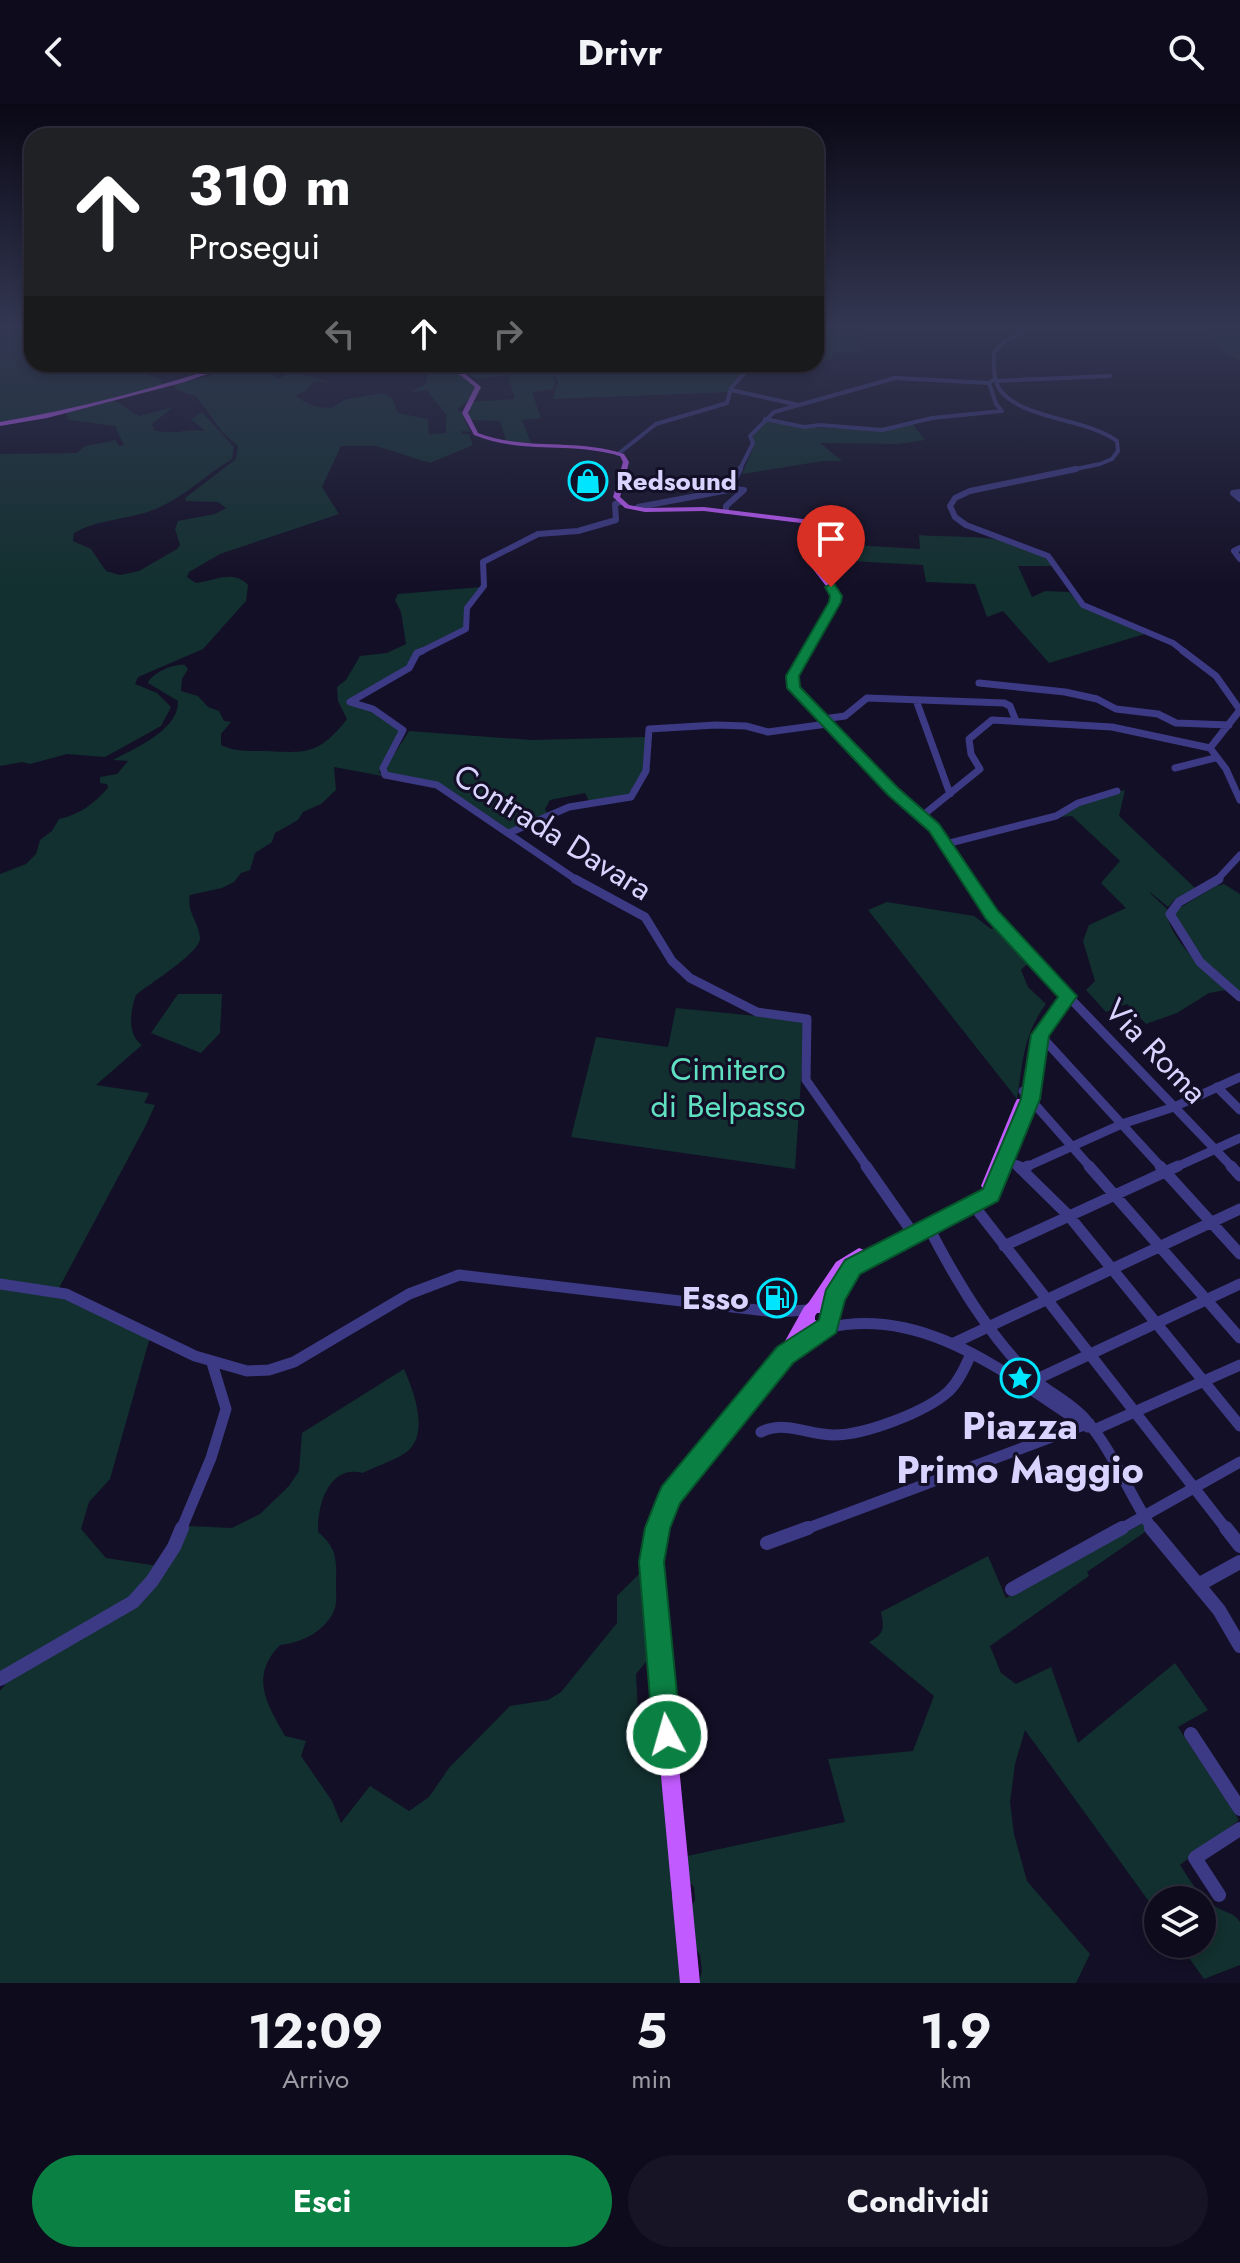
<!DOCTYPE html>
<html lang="it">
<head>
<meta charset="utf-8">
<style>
  body { margin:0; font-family:Jost,sans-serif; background:#171425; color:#f1f3f6; height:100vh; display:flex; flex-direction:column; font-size:30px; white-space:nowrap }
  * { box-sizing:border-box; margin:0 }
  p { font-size:26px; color:#9b9ba3 }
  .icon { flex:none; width:44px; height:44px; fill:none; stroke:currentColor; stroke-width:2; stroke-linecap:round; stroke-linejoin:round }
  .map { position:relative; height:1879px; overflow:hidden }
  .side { display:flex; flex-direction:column; background:#0e0b1c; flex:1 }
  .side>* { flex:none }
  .top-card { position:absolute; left:24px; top:24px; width:800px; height:244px; border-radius:24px; box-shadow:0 4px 12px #0003,0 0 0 2px #2e2b3b; background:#202124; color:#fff; overflow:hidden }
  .fabs { position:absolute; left:1144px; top:1782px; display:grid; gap:16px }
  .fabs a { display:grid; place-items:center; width:72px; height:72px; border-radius:50%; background:#0e0b1c; box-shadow:0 4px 12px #0003,0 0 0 2px #2e2b3b; font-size:40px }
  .pin { position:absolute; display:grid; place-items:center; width:68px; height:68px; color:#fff; margin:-82px -34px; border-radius:50% 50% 50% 0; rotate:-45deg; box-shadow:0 0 8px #0007 }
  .pin .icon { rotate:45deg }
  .me { position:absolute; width:88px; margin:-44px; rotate:354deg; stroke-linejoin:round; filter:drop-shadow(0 0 6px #0008) }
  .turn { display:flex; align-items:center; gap:28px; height:168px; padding:0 32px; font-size:36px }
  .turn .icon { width:104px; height:104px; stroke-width:2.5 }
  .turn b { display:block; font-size:56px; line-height:68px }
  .lanes { display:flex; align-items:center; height:76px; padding:0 32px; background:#0003; justify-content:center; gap:40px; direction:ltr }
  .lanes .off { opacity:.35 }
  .eta { display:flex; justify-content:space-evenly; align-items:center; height:136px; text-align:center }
  .eta b { font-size:48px; font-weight:700; line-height:56px }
  .primary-button { display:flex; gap:16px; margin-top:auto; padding:16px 32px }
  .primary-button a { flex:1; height:92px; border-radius:48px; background:#0b8043; color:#fff; font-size:32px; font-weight:700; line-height:92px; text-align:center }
  .primary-button a+a { background:#171425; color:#f1f3f6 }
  header { display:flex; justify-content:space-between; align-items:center; height:104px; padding:0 32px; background:#0e0b1c; font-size:36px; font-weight:700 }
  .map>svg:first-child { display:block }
</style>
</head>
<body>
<header><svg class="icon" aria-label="back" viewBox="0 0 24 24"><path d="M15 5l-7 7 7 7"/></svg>Drivr<svg class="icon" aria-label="search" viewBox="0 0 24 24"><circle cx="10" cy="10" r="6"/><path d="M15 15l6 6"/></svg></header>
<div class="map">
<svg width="1240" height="1879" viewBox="0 0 1240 1879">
  <rect width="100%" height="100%" fill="#130f26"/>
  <path fill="#12302f" d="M0 222H32V260H156L139 268 163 276 160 278 166 281 46 311 0 319Z
    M856 222 860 248H835L830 256 816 257V224Z
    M1196 222H1240V256L1224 249Z
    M236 260H262L278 275 305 261 296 269 331 278 314 277 305 287 295 291C305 300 317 304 332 304L344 296 383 289 392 295 398 309 428 315 429 330 446 329V311L427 286 411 288 426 280 429 260C447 260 468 267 476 285L471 293 457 306 461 307 470 328 462 327V330H469L473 341 430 359 376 342H341L322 383 339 410 220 450 189 468 187 473 196 479C214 477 233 465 248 481L246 497 203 545 138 573 135 580 157 589 171 603 161 622 105 653 67 650 30 660 22 658 0 662V350L77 349 85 342 116 336 119 342 124 341 115 322 68 316 66 309 114 296 139 312 173 303 152 320 154 326C172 332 189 324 205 327L191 315 202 308 234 343 232 355C207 370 185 392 158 404 131 416 100 414 74 429L73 437 91 445 106 467 120 471 139 467 177 445 180 441 175 425 178 417 215 410 226 404 218 398 186 397 185 394 236 355 238 342 222 328 197 293 176 285 174 281 213 271Z
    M453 260H683L684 266 752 260 732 280 729 288 553 295 558 279 555 269 567 260 553 268 555 281 552 285 532 288 541 314 522 316 531 339 506 337 500 317 470 316 468 308 471 307 469 305 472 298 515 295 508 271 476 275Z
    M766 316C814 326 864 328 912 319L925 336 899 340 820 339 842 357H823L742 370 755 340 752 333Z
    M919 431C963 435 1020 426 1054 462H1018L1032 493 1045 487 1069 488 1082 502 1148 529 1049 559 1003 507 987 513 975 480 926 478 923 461 815 455 817 444 823 442 819 439 920 445Z
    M481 483 470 497 464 525 419 547 409 561 353 594 402 626 379 668 382 672 334 663 336 686 321 700 303 708 298 716 275 729 272 738 255 749 250 766 241 769 234 778 222 784 190 791C186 807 199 818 200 834 201 848 149 880 136 891 130 907 127 931 142 941L96 981 149 989 144 999 155 1001 146 1021 59 1184 0 1176V770L26 760 36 750 40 736 52 727 59 715C81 710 93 700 108 684L107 680 100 679V673L117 670 128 657 113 656C135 644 179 626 178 597L148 579C152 569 174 559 185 561L188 565 182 575 181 587 198 592 208 603 219 607 224 617 231 618 221 630V641C235 648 249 647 264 647 307 649 319 651 347 615L338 597 337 583 346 576 360 552 387 549 406 540 401 508 395 496 398 490Z
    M409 627 532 636 646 633 645 665 630 691 589 697 585 689 550 696 545 705 547 709 509 727 438 680 388 671 385 665Z
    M1125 686 1119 712 1195 784 1175 795 1168 803 1150 788 1151 790 1167 805C1164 829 1208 871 1226 886L1209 889 1177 909 1146 920 1127 900 1106 908 1086 886 1095 877 1083 837 1089 821 1126 804 1101 779 1120 757 1072 712 1061 713C1073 695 1105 692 1125 686Z
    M1224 780 1240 790V889L1201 856 1175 815 1176 806 1216 782Z
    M887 798 974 812 991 825 996 824 1030 857 1021 866 1028 883 1046 900C1023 931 1023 958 1017 995L868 806Z
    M178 890H222L220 929 201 949 151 929Z
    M676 904 805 917 795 1065 571 1033 596 933 668 943Z
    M0 1182 58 1192 150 1233 110 1375 89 1398 81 1425 106 1454 158 1462 133 1492 0 1570Z
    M404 1265C413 1286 429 1326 409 1346 401 1354 374 1363 363 1369 329 1360 317 1401 318 1428 336 1443 337 1455 336 1478 336 1486 337 1497 335 1504 327 1527 301 1539 280 1541 249 1573 267 1600 285 1632L306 1637 301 1652 332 1697 341 1719 370 1682 409 1707 429 1693 449 1664 510 1602 548 1596 561 1588 617 1519V1492L640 1469 645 1472 651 1552 636 1570 639 1629 652 1620 658 1626V1637L655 1642 660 1659 673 1770 671 1790 676 1796 681 1879H0V1587L8 1577 138 1498 187 1422 232 1424 260 1410 289 1382 299 1367 302 1329Z
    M1143 1419 1148 1426 1087 1468 1089 1472 990 1542 1001 1569 1016 1580 1051 1563 1078 1639 1175 1559 1208 1606 1178 1623 1239 1716 1180 1761C1190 1776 1198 1791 1213 1801 1222 1808 1234 1808 1240 1818V1861L1204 1875 1179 1840H1202V1796H1158V1810L1025 1626 1015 1660 1010 1698 1014 1730 1027 1777 1090 1850 1076 1879H699L702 1867 700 1851 696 1845 691 1803 695 1796 694 1783 689 1777 687 1752 845 1718 828 1655 913 1647 934 1592 869 1538C885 1530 884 1524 881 1508L988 1452 1006 1494Z"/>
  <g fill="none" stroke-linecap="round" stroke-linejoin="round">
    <path stroke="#3d3a85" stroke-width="4" d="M1016 222 1020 230 1005 237 994 249C994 261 993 276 1000 286 1023 316 1086 314 1117 337L1118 347 1112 355 1100 360 1066 367
      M996 277 1110 272
      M731 286 799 301
      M765 315 804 323 820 321 882 326 932 314 1002 307 996 300 989 279 993 276
      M618 350 656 320 727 299 731 284 753 260
      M739 367 753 339 750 332 774 308 895 274 989 279"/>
    <path stroke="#3d3a85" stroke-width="6" d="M1076 365 970 387 955 394 950 402 955 413 966 421 1048 452 1083 501 1173 539 1186 549
      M718 388 731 382 740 365
      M1240 388 1233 389 1240 395
      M638 403 734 385 744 386 726 402V407
      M1240 444 1234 447 1240 455
      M418 549 466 525 467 504 484 482 483 458 538 430 578 427 616 416 615 400 620 398"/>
    <path stroke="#3d3a85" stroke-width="7" d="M422 547 417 549 409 564 350 598 373 605 403 626 383 664 385 671 437 681 578 777
      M1183 547 1216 572 1240 606 1210 644
      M979 579 1065 588 1097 595 1116 605 1158 610 1176 619 1229 621
      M916 596 950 690
      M823 615 845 612 867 594 1004 599 1010 602 1016 617
      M1210 644 1226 665 1240 696
      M1175 664 1215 654
      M922 712 980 665 971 650 969 635 992 616 1112 623 1210 644
      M509 729 569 703 631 693 646 667 649 625 716 621 746 622 768 628 827 620
      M946 740 1056 712 1078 699 1117 687
      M1216 777 1240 751"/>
    <path stroke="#3d3a85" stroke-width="9" d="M575 775 645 813 672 857 690 874 757 908 807 915 806 976 868 1064
      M1219 775 1179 798 1170 810 1200 858 1240 893
      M1068 892 1233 1064
      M1040 931 1162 1064
      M1217 983 1240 1006
      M1023 987 1091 1064
      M1002 1052 1021 1064
      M1024 1064 1122 1020 1174 1003 1240 973
      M1174 1064 1240 1034"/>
    <path stroke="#3d3a85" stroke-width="11" d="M866 1062 910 1125
      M1018 1062 1069 1112 1240 1322
      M1089 1062 1240 1234
      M1160 1062 1240 1150
      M1231 1062 1240 1072
      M1022 1065 1028 1062
      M974 1102 1227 1426
      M929 1124C956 1176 987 1228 1028 1270 1046 1288 1070 1297 1086 1316 1114 1348 1129 1391 1153 1426
      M1004 1142 1178 1062
      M0 1180 66 1190 195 1252 247 1267 269 1266 294 1258 409 1190 459 1171 775 1208 808 1206
      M826 1224C926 1200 1009 1273 1088 1323
      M954 1239 1240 1105
      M1035 1276 1240 1180
      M1094 1326 1240 1261
      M761 1328C786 1316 808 1331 834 1331 865 1331 926 1308 949 1287 959 1277 965 1263 971 1250
      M181 1426 211 1354 226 1305 212 1259
      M803 1426 1089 1319
      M1119 1426 1240 1358"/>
    <path stroke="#3d3a85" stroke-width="14" d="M1151 1424 1219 1506 1240 1542
      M1226 1424 1240 1442
      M767 1439 808 1424
      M1200 1480 1240 1458
      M1012 1485 1122 1424
      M0 1575 133 1498 152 1477 174 1443 182 1424
      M1191 1630 1240 1705
      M1219 1791 1195 1754 1240 1725"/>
    <path fill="#c25bff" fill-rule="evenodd" d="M227 260H235L185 278 47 314 0 322V318C77 305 153 285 227 260Z
      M447 260H453L481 283 468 309 478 329C526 347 576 334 624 350L629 358 620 393 629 401 645 404 704 403 803 415 818 422 821 430 817 460 838 487 840 495 796 572V580L896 686 938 721 996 808 1074 892 1046 932 1037 995 996 1095 863 1165 848 1182 833 1226 820 1233 806 1228 790 1256 676 1396 665 1424 661 1476 700 1879H680L643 1476 649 1424 664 1385 780 1246 804 1203 809 1198 836 1158 859 1144 864 1146 866 1149 986 1087 981 1082 1015 999 1017 995H1025L1034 931 1061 892 988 814 930 725 890 690 788 581V572L832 495 830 487 809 460 813 430 812 425 801 419 704 407 645 408 625 404 613 393 623 358 620 352C570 337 523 351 474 331L462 309 475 283ZM817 1209H821L824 1213 821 1219 815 1216V1212Z"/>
  </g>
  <linearGradient id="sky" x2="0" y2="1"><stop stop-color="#0a0815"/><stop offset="0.46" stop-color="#333752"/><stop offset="1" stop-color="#333752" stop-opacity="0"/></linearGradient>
  <rect width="1240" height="485" fill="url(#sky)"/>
  <path fill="#0b8043" stroke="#07532c" stroke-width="2" d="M831 480 835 481 842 492 841 498 799 572 800 583 898 684 939 720 998 807 1077 892 1049 932 1040 995 998 1097 860 1170 845 1196 836 1229 793 1259 680 1399 670 1424 664 1458 681 1631 677 1641 667 1645 657 1641 653 1631 639 1458 645 1424 658 1391 662 1382 777 1243 819 1216 826 1186 845 1156 983 1085 1021 995 1031 931 1058 893 986 815 929 727 888 691 787 584 786 572 829 498 830 492 825 483Z"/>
  <defs>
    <symbol id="shop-ring" viewBox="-11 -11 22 22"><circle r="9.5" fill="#130f26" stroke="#00e5ff" stroke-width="1.5"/><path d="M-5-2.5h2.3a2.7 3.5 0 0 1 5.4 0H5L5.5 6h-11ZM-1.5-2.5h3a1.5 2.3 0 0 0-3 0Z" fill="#00e5ff"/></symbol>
    <symbol id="fuel-ring" viewBox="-11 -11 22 22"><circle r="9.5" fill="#130f26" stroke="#00e5ff" stroke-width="1.5"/><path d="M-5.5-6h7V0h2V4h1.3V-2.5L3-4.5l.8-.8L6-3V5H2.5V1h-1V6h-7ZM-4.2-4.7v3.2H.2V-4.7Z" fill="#00e5ff"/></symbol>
    <symbol id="sight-ring" viewBox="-11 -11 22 22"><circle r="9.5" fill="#130f26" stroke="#00e5ff" stroke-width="1.5"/><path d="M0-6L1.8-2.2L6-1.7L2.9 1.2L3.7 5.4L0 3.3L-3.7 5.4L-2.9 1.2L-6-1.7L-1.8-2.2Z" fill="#00e5ff"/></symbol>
  </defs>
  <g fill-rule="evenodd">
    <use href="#shop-ring" x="566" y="355" width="44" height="44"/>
    <use href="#fuel-ring" x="755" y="1172" width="44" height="44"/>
    <use href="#sight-ring" x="998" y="1252" width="44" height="44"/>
  </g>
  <g text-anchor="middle" stroke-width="6" stroke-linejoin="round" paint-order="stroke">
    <g font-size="26" font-weight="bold" fill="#d9d4ff" stroke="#130f26" text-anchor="start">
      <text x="616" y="386">Redsound</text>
    </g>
    <g font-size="32" fill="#d9d4ff" stroke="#130f26">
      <text transform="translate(553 728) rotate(32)" y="11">Contrada Davara</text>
      <text transform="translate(1156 947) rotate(46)" y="11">Via Roma</text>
    </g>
    <g font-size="32" fill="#5fe0c0" stroke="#130f26">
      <text x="728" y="976">Cimitero<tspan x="728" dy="37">di Belpasso</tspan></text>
    </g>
    <g font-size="32" font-weight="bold" fill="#d9d4ff" stroke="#130f26" text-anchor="end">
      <text x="749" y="1205">Esso</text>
    </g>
    <g font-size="38" font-weight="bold" fill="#d9d4ff" stroke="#130f26">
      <text x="1020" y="1335">Piazza<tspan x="1020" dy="44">Primo Maggio</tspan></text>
    </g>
  </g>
</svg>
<div class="fabs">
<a><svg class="icon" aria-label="layers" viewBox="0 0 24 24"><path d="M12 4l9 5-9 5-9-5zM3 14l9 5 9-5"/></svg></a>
</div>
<div class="pin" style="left:831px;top:483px;background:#d93025"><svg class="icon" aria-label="arrive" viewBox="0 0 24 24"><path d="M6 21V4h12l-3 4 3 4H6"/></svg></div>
<svg class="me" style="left:667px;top:1631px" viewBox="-20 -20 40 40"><circle r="17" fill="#0b8043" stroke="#fff" stroke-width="3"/><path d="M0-11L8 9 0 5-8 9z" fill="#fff"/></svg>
<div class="top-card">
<div class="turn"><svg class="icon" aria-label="ahead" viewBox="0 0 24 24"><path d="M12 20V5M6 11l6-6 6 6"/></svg><div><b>310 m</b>Prosegui</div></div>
<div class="lanes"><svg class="icon off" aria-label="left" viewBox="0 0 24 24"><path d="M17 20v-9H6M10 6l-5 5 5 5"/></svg><svg class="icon" aria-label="ahead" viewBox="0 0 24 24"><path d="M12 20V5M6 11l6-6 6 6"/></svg><svg class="icon off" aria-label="right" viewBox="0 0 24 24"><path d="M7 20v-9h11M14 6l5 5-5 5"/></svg></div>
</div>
</div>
<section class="side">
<div class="eta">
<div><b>12:09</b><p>Arrivo</p></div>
<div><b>5</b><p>min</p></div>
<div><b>1.9</b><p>km</p></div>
</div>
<div class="primary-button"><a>Esci</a><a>Condividi</a></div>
</section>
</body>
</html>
